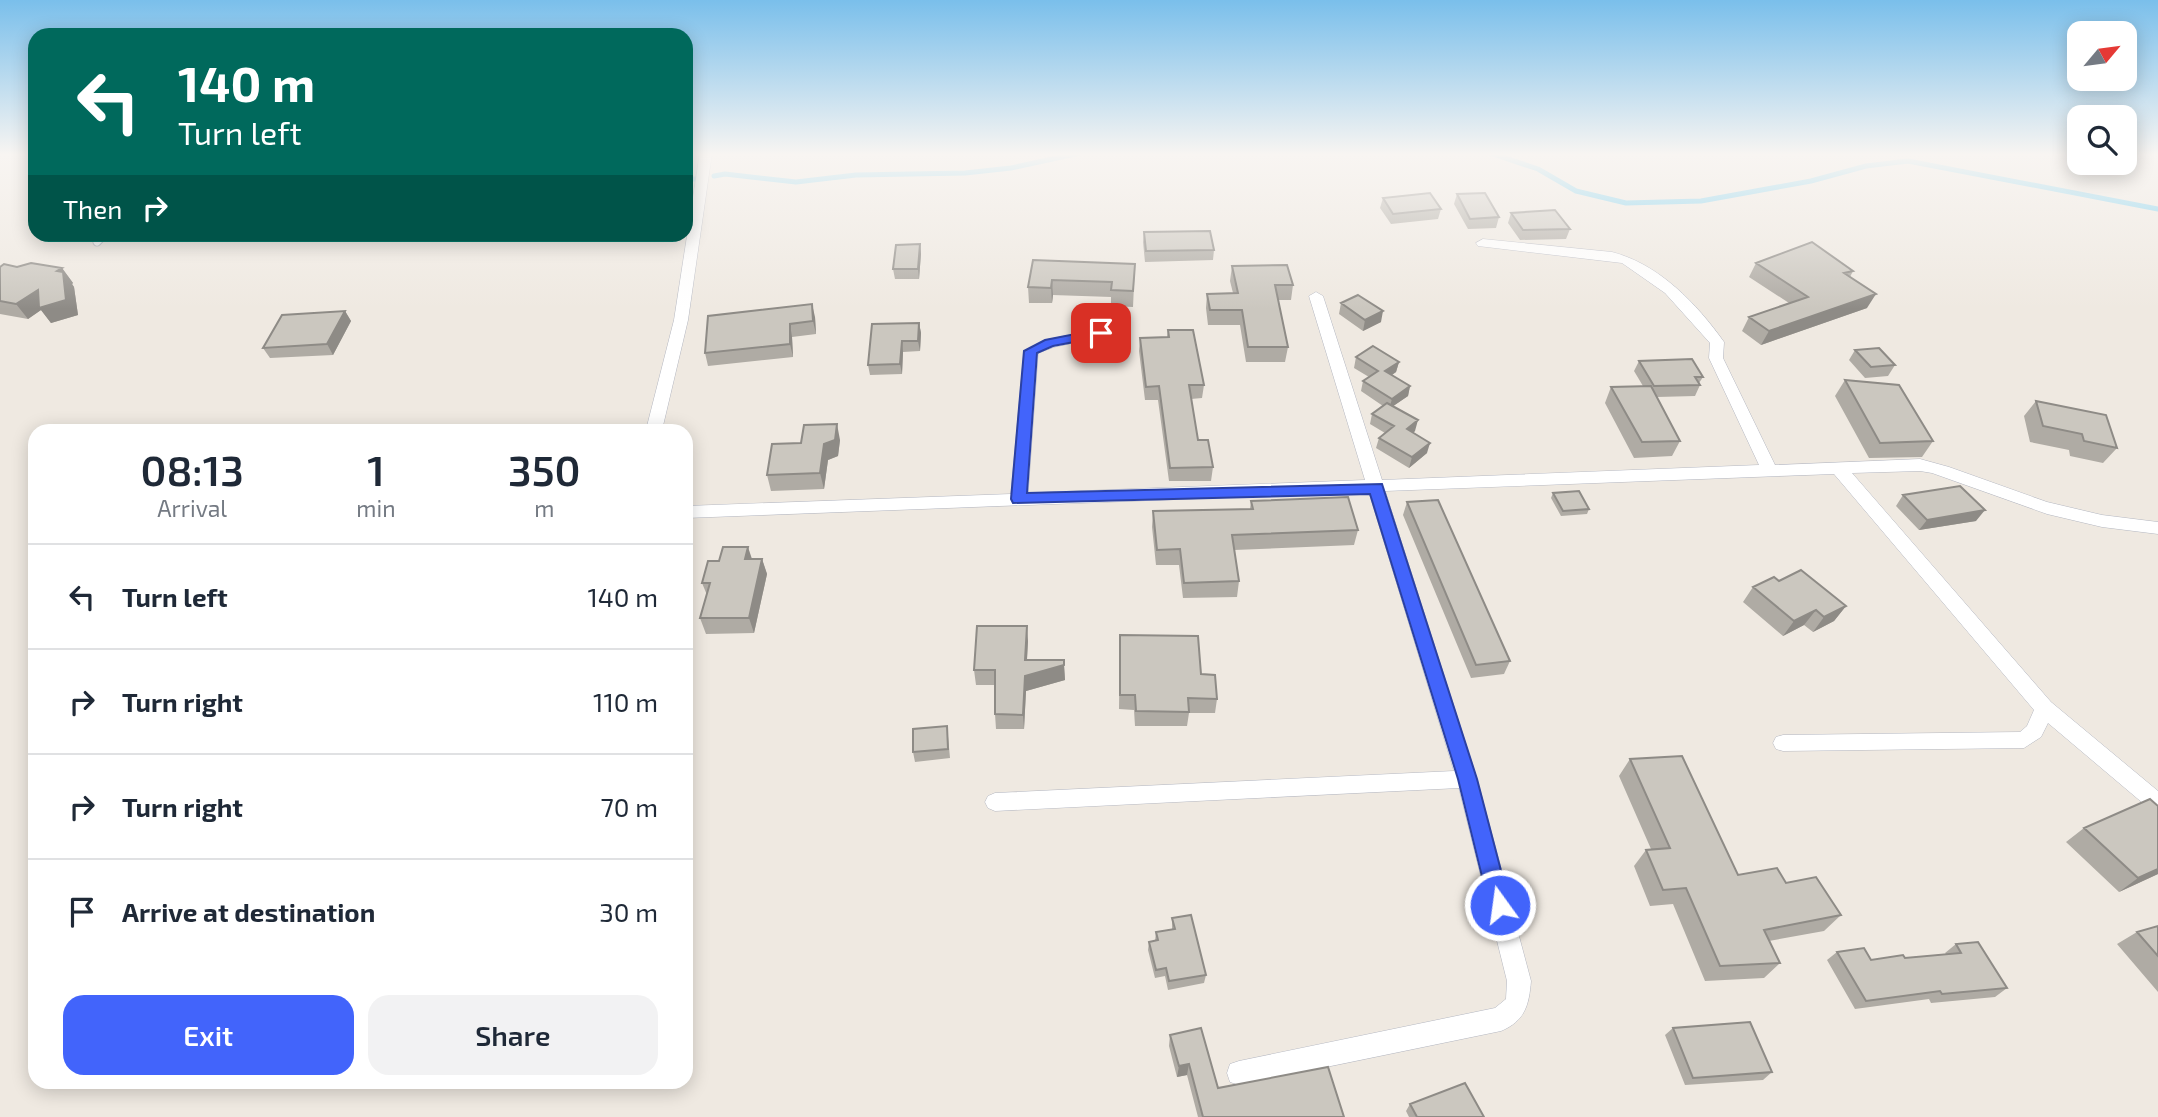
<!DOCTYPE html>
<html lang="en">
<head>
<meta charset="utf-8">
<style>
  body { margin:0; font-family:"Exo 2",sans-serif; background:#f2f2f3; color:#1f2937; height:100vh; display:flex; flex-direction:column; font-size:26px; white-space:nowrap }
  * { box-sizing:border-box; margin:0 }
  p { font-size:23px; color:#747a83 }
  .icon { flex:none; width:38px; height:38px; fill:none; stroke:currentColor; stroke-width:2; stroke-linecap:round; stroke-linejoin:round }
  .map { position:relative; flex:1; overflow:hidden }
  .sheet { position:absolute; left:28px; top:424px; width:665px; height:665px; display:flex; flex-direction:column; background:#fff; border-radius:21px; box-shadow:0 4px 18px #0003 }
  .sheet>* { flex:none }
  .banner { position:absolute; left:28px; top:28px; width:665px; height:214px; border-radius:21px; box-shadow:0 4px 18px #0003; background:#00695c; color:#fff; overflow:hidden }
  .needle { width:46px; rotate:61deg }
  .fabs { position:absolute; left:2067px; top:21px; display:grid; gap:14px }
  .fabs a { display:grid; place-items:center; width:70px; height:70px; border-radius:14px; background:#fff; box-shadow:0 4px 18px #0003; font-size:35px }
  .pin { position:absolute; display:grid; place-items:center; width:60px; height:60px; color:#fff; margin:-30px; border-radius:14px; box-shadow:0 4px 10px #0006 }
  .me { position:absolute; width:77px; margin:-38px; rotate:346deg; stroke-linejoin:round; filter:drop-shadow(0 0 5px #0008) }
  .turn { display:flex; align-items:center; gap:24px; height:147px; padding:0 35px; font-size:32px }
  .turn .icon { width:91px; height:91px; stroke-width:2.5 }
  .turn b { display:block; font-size:49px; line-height:60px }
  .then { display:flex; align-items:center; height:66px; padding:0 35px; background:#0003; gap:14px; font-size:26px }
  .eta { display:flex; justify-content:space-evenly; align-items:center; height:119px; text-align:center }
  .eta b { font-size:42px; font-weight:600; line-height:49px }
  .primary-button { display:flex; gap:14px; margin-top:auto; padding:14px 35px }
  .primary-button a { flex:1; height:80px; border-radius:21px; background:#4264fb; color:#fff; font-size:28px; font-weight:600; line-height:80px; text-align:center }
  .primary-button a+a { background:#f2f2f3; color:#1f2937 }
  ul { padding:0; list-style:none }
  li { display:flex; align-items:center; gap:21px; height:105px; padding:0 35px; border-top:2px solid #e0e1e3 }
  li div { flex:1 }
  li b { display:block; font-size:26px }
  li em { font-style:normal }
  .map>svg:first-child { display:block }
</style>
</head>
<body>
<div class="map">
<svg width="2158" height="1117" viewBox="0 0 2158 1117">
  <rect width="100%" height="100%" fill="#efe9e1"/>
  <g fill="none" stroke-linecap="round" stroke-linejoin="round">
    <path stroke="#75cff0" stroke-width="5" d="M1490 153 1538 169 1576 191 1626 203 1701 201 1811 181 1866 166 1908 161 2158 209
      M714 176 725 174 796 182 856 175 965 173 1011 168 1080 153
      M686 179H696"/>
    <defs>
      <path id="service" d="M97 242 105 234"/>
      <path id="minor" d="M700 153H712L688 320 662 430H646L674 320Z
        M1483 239 1612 252C1659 264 1697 304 1724 342L1723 358 1775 465 1920 459 1949 467 2047 502 2102 515 2158 522V534L2102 527 2047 514 1932 473 1920 471 1852 473 2051 702 2158 791V813L2151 810 2048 723 2041 737 2024 748 1783 751 1776 749 1773 743 1776 737 1783 735 2020 732 2027 726 2034 710 1834 474 1385 491 1477 779 1531 981C1529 1005 1525 1021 1501 1031L1239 1085 1230 1082 1227 1073 1230 1064 1239 1061 1495 1008 1506 999 1507 981 1459 788 995 811 988 808 985 802 988 796 995 793 1454 771 1369 492 686 518V506L1011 494 1024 351 1045 340 1101 329 1108 333 1106 336 1054 347 1038 353 1028 493 1365 480 1309 296 1316 292 1323 296 1382 480 1759 465 1709 358 1710 343 1665 293 1622 263 1478 246 1476 243Z"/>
    </defs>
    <use href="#service" stroke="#b4b7c1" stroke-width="9"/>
    <use href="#minor" stroke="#b4b7c1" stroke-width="1"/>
    <use href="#service" stroke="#fff" stroke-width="7"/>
    <use href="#minor" fill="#fff" fill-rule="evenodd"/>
  </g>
  <path fill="#afaba4" d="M1457 194 1499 217 1496 228 1468 229 1454 204Z
    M1383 198 1441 209 1438 219 1391 224 1380 208Z
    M1511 213 1570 229 1566 239 1520 240 1508 223Z
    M1144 232 1214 250 1213 260 1145 262 1143 242Z
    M920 244 921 254 919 279H895L893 269Z
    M1033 260 1135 264 1133 307 1111 306V297L1053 295 1052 303H1029L1028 287Z
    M1756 263 1853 271 1850 277 1867 308 1761 345 1742 331 1749 317 1789 303 1749 277Z
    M1232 266 1293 285 1291 300H1278L1288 347 1285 362H1246L1240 325H1208L1206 308 1207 294 1233 293 1230 281Z
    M0 267 62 268 73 283 72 284 74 287 78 315 51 323 41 310 28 319 0 314Z
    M1341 303 1381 322 1363 331 1339 314Z
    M345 311 351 321 333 355 270 358 263 348Z
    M708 316 815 317 816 334 792 337 793 357 708 366 705 353Z
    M919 323 921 333 920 351 903 352 902 374 870 375 868 365Z
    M1168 330 1204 385 1202 398 1191 399 1198 440 1213 467 1211 481H1169L1158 400H1145L1139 351 1140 338 1167 337Z
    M1855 350 1895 365 1888 376 1865 378 1849 360Z
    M1356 357 1399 362 1396 372 1392 375 1410 386 1408 396 1393 406 1415 431 1413 433 1427 453 1409 468 1376 448 1379 438 1385 433 1370 424 1372 414 1383 406 1361 391 1363 381 1369 377 1354 368Z
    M1639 361 1703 377 1699 383 1700 385 1695 396 1657 397 1680 441 1672 456 1634 458 1605 403 1611 387 1643 386 1634 371Z
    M1845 380 1933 441 1922 457 1869 458 1835 396Z
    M2036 401 2117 448 2103 463 2070 456 2069 450 2030 442 2024 416Z
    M840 440 838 456 828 460 824 489 771 491 767 475 801 443Z
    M1553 493 1589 509 1587 514 1561 516 1551 498Z
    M1903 495 1976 521 1919 530 1896 506Z
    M1251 501 1358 530 1354 545 1234 550 1239 581 1237 597 1183 598 1179 565H1156L1152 527 1153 511 1250 509Z
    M1407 502 1510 661 1504 674 1471 678 1403 515Z
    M752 559H762L767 574 754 633 706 634 700 618 707 595 702 583 719 561Z
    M1779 581 1846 606 1834 621 1813 632 1804 625 1783 636 1743 602 1753 587Z
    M1120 635 1201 674 1217 699 1215 713H1189L1187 726H1135L1134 710 1119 709Z
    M1028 641 1027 660 1064 665 1065 680 1026 691 1024 729H996L995 714V685H976L974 670Z
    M947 726 950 758 915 762 913 752Z
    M1630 759 1738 875 1786 883 1841 915 1824 931 1769 941 1780 963 1764 978 1705 981 1673 904 1650 906 1634 866 1646 850 1651 849 1619 776Z
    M2084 828 2158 874 2119 892 2066 842Z
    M1172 918 1206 975 1204 983 1168 990 1165 976 1155 978 1148 950 1149 942 1155 941 1156 932 1172 929Z
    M2158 926V992L2117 944 2137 932Z
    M1956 944 2007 988 1995 997 1931 1003 1929 999 1855 1009 1827 960 1837 952 1871 960 1905 958 1946 954 1945 953Z
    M1673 1028 1772 1072 1763 1080 1685 1085 1665 1035Z
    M1170 1035 1218 1088 1344 1117H1198L1187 1075 1177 1077 1169 1046Z
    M1410 1104 1484 1117H1409L1406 1111Z"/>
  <path fill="#8e8b86" d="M920 244 921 254 919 279 918 269Z
    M62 268 73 283 72 284 74 287 78 315 51 323 41 310 28 319 16 304Z
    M1052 280 1053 295 1052 303 1051 288Z
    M1876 294 1867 308 1761 345 1769 331Z
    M812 304 815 317 816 334 813 321Z
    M345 311 351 321 333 355 327 344Z
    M1383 311 1381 322 1363 331 1365 320Z
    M919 323 921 333 920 351 918 341Z
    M790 324 792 337 793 357 790 344Z
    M902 341 903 352 902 374 900 364Z
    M1399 362 1396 372 1383 381 1385 371Z
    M1410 386 1408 396 1389 409 1392 399Z
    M1418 420 1415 431 1404 440 1407 429Z
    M837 424 840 440 838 456 828 460 824 489 820 473 824 444Z
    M1430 443 1427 453 1409 468 1412 457Z
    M1985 510 1976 521 1919 530 1927 520Z
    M748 547 753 562 745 559Z
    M762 559 767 574 754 633 749 618Z
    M1846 606 1834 621 1813 632 1824 617Z
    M1816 610 1804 625 1783 636 1794 621Z
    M1027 626 1028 641 1026 675 1025 660Z
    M1064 665 1065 680 1026 691 1024 729 1023 715 1025 676Z
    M2158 869V874L2119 892 2138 878Z
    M1189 1064 1187 1075 1177 1077 1179 1066Z"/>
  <path fill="#cbc7bf" stroke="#8e8b86" stroke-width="2" d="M1430 193 1441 209 1393 214 1383 198Z
    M1485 193 1499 217 1470 219 1457 194Z
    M1555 210 1570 229 1523 230 1511 213Z
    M1210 231 1214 250 1146 251 1144 232Z
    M1812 242 1853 271 1844 273 1876 294 1769 331 1749 317 1808 297 1756 263Z
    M920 244 918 269H893L896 245Z
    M1033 260 1135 264 1133 291 1111 290 1112 282 1052 280 1051 288 1028 287Z
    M31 263 62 268 57 271 63 272 66 300 39 308 38 290 16 304 0 301V267L4 264 17 267Z
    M1287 265 1293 285H1275L1288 347H1248L1242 310H1210L1207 294 1238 293 1232 266Z
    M1358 295 1383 311 1365 320 1341 303Z
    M812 304 813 321 790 324V344L705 353 708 316Z
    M345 311 327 344 263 348 282 315Z
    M919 323 918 341H902L900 364 868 365 872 324Z
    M1168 330H1193L1204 385H1189L1198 440H1208L1213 467 1170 468 1159 386 1146 387 1140 338 1169 337Z
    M1373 346 1399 362 1385 371 1410 386 1392 399 1363 381 1378 371 1356 357Z
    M1879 348 1895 365 1871 367 1855 350Z
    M1692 359 1703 377H1695L1700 385 1654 386 1639 361Z
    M1845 380 1899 385 1933 441 1880 443Z
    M1651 386 1680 441 1642 442 1611 387Z
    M2036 401 2106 415 2117 448 2084 441 2082 434 2043 426Z
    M1387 403 1418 420 1407 429 1430 443 1412 457 1379 438 1394 426 1372 414Z
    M837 424 835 440 824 444 820 473 767 475 772 444 801 443 804 425Z
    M1960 486 1985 510 1927 520 1903 495Z
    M1579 491 1589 509 1563 511 1553 493Z
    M1348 497 1358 530 1232 535 1239 581 1184 583 1180 549 1157 550 1153 511 1253 509 1251 501Z
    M1438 500 1510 661 1476 665 1407 502Z
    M723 547H748L745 559H762L749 618H700L710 583H702L708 561H719Z
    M1801 570 1846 606 1824 617 1816 610 1794 621 1753 587 1774 577 1779 581Z
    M977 626H1027L1025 660H1064V665L1025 676 1023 715 995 714V670H974Z
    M1120 635 1198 636 1201 674 1215 675 1217 699 1188 698 1189 712 1136 711 1135 695H1120Z
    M947 726 948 749 913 752V729Z
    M1682 756 1738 875 1777 868 1786 883 1816 877 1841 915 1764 930 1780 963 1720 966 1686 888 1663 890 1646 850 1670 848 1630 759Z
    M2150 799 2158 806V869L2138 878 2084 828Z
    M1191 915 1206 975 1169 981 1166 968 1156 970 1149 942 1158 940 1156 932 1175 929 1172 918Z
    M2158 926V956L2137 932Z
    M1978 942 2007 988 1942 994 1940 991 1866 1001 1837 952 1864 948 1871 960 1903 955 1905 958 1961 953 1956 944Z
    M1750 1022 1772 1072 1693 1078 1673 1028Z
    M1201 1028 1218 1088 1328 1067 1344 1117H1203L1189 1064 1179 1066 1170 1035Z
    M1465 1083 1484 1117H1417L1410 1104Z"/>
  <linearGradient id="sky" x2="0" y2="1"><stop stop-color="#7abfeb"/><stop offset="0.5" stop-color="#f8f5f2"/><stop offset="1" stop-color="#f8f5f2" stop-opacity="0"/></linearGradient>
  <rect width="2158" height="309" fill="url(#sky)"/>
  <path fill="#4264fb" stroke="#2b41a3" stroke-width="2" d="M1101 329 1108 333 1106 336 1053 346 1037 353 1027 493 1382 484 1477 779 1510 905 1507 912 1500 915 1492 912 1489 905 1458 779 1370 494 1013 503 1011 499 1024 351 1045 340Z"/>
</svg>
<div class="fabs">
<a><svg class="needle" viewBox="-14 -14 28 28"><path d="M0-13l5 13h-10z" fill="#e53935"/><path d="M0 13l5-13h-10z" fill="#747a83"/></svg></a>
<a><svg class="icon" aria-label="search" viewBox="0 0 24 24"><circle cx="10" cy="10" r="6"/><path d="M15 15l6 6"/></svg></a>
</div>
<div class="pin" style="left:1101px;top:333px;background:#d93025"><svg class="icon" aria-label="arrive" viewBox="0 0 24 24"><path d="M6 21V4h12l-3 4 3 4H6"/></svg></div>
<svg class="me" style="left:1500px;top:905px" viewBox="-20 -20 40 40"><circle r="17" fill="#4264fb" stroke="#fff" stroke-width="3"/><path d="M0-11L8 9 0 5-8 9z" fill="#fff"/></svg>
<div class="banner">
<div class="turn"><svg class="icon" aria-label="left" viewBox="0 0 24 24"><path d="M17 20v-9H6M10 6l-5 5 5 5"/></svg><div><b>140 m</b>Turn left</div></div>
<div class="then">Then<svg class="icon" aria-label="right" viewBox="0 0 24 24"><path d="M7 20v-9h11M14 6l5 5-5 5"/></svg></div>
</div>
<section class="sheet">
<div class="eta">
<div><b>08:13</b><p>Arrival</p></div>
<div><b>1</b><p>min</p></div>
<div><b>350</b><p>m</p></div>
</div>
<ul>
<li><svg class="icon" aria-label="left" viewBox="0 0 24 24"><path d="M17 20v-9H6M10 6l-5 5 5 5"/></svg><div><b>Turn left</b></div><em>140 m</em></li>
<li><svg class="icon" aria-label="right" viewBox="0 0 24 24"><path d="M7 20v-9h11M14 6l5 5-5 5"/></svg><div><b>Turn right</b></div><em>110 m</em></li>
<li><svg class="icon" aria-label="right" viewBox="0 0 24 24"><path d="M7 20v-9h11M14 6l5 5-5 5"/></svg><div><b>Turn right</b></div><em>70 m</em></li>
<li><svg class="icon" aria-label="arrive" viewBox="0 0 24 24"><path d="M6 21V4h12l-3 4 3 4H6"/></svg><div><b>Arrive at destination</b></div><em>30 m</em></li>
</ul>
<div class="primary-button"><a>Exit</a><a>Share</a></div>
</section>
</div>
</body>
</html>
